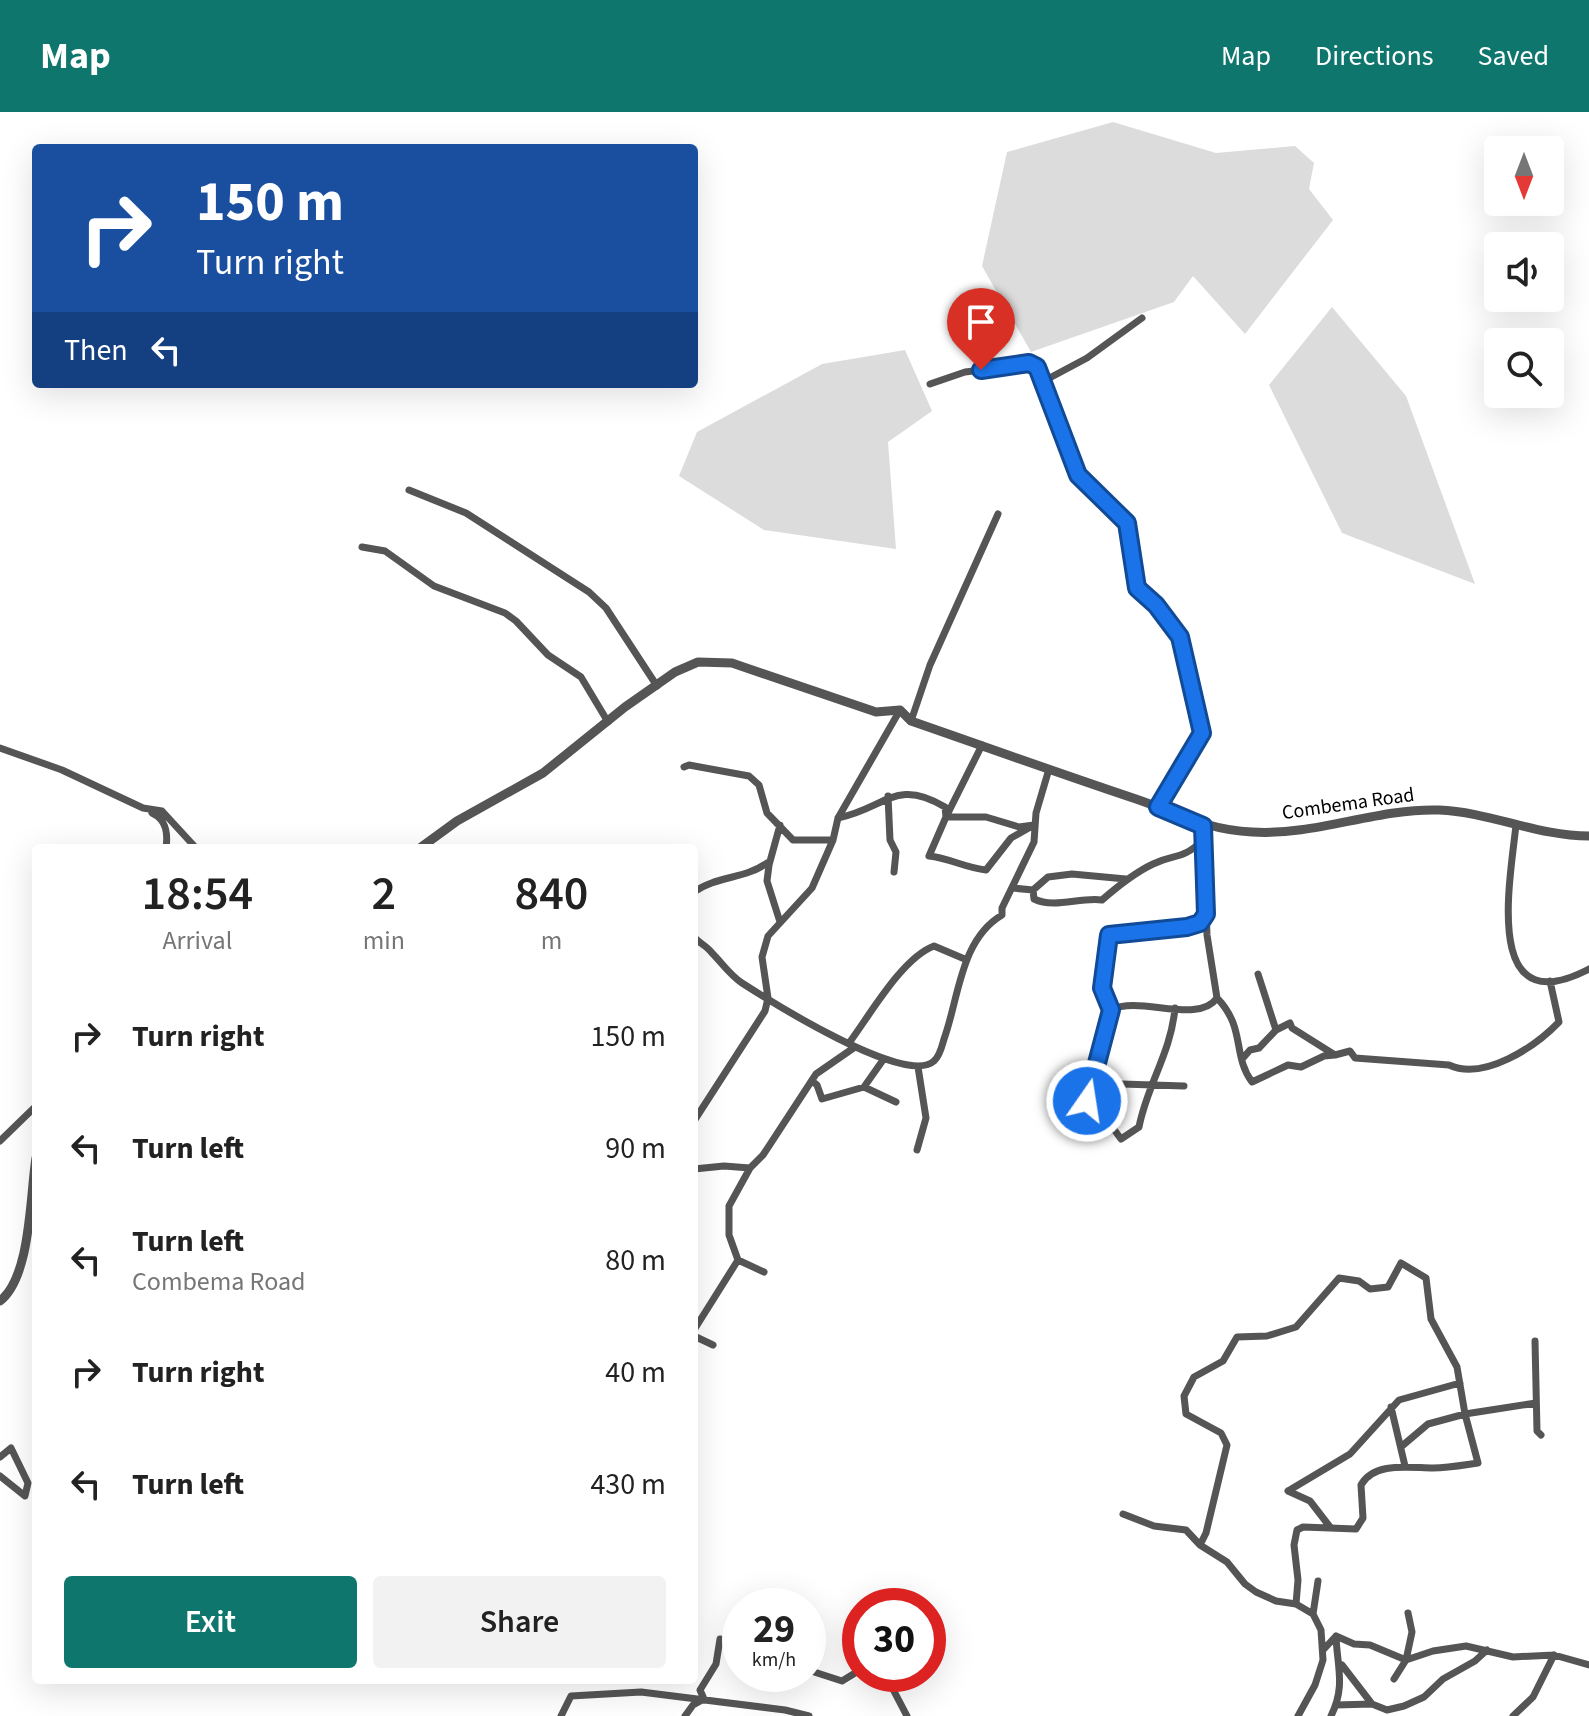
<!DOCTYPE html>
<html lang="en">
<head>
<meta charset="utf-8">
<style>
  body { margin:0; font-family:"Source Sans 3",sans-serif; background:#f2f2f2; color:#222; height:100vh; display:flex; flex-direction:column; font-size:30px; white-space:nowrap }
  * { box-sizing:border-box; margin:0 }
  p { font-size:26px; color:#767676 }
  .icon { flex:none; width:44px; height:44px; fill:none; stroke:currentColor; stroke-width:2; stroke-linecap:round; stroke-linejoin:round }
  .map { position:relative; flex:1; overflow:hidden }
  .side { position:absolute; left:32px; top:732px; width:666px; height:840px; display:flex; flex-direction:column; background:#fff; border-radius:8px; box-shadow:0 8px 32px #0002 }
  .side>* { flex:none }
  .guide { position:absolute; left:32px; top:32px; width:666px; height:244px; border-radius:8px; box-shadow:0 8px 32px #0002; background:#1a4fa0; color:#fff; overflow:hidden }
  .needle { width:52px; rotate:180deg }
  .buttons { position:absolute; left:1484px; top:24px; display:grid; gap:16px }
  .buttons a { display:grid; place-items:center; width:80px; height:80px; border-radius:8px; background:#fff; box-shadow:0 8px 32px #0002; font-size:40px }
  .speed { position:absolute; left:722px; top:1476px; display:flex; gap:16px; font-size:40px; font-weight:700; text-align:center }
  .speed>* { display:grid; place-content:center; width:104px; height:104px; border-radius:50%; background:#fff; box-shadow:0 8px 32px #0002; line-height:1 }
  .speed small { font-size:20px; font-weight:400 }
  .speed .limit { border:12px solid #d22; background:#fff; color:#111 }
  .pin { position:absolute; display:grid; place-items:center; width:68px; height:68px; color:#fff; margin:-82px -34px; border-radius:50% 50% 50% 0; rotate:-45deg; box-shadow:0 0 8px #0007 }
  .pin .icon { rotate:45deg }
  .me { position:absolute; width:88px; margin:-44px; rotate:13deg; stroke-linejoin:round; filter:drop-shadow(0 0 6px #0008) }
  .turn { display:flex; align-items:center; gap:28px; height:168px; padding:0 32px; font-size:36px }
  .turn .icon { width:104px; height:104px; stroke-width:2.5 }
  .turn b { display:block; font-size:56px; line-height:68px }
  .then { display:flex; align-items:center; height:76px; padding:0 32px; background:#0003; gap:16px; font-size:30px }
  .eta { display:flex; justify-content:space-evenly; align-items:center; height:136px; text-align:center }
  .eta b { font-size:48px; font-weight:600; line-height:56px }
  .cta { display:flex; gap:16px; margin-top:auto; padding:16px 32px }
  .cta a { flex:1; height:92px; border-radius:8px; background:#0f766e; color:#fff; font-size:32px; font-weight:600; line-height:92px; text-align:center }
  .cta a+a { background:#f2f2f2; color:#222 }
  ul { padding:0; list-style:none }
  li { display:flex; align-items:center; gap:24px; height:112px; padding:0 32px }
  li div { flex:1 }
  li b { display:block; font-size:30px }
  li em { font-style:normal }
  header { display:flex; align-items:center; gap:48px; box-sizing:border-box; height:112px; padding:0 40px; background:#0f766e; color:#fff }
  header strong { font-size:38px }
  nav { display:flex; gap:44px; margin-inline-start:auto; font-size:28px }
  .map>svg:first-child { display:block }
</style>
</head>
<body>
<header>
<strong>Map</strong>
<nav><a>Map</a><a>Directions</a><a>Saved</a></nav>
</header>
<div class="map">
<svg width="1589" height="1604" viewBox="0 0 1589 1604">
  <rect width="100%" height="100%" fill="#fff"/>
  <path fill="#dcdcdc" d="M1113 10 1216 41 1295 34 1314 51 1309 77 1333 108 1245 222 1193 164 1174 190 1031 240 982 154 1007 40Z
    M1332 195 1406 284 1475 472 1342 421 1269 273Z
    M905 238 932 299 888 330 896 437 764 418 679 364 697 320 822 252Z"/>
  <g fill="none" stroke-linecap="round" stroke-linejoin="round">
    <path stroke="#555" stroke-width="7" d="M1042 270 1087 246 1142 206
      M930 272 965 260 1034 252 1078 363 1127 411 1137 476 1156 493 1180 525 1202 621 1158 695
      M409 378 466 401 589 480 606 496 657 574
      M362 435 385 439 434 474 505 501 516 509 548 543 581 565 608 610
      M911 609 930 553 998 402
      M0 636 62 658 143 696 162 699 196 736
      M684 655 689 653 749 664 759 673 767 701 793 728H833
      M888 684 890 728 896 740 894 760
      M152 701C167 708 168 722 166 736
      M838 706C885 697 895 665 945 695L946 705 929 744C949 746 966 756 986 758L1011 726 1034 713 1019 715 986 705H946L982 633
      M1516 713C1510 770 1482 913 1589 857
      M769 753 780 713
      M1012 776 1033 778 1048 765 1072 762 1126 767
      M1033 778 1034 787C1055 797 1079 785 1102 788 1118 774 1134 761 1153 752 1176 741 1181 749 1203 728
      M694 780C716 764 745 767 767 751L769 753 767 769 780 810
      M694 825C699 831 707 834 712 841 722 851 730 863 742 871 770 889 906 975 934 949 940 944 942 934 944 927 959 886 960 828 1002 803V796L1034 730 1036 701 1049 657
      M1217 886C1246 916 1232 943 1252 970L1288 953 1301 955 1324 944 1335 943
      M1175 896C1171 941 1147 973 1139 1015L1121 1027 1110 1012 1091 1014 1083 1008 1111 898C1139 883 1198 913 1217 886L1207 823 1203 714
      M1111 898 1102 876 1109 823 1187 815 1200 811 1206 802
      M1276 918 1290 911 1292 916 1335 943 1350 939 1355 946 1449 953C1484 969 1535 935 1559 910L1550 869
      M849 931C870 903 902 846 934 834L967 848
      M1243 946 1250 938 1259 936 1276 918 1258 862
      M1077 955 1091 971 1184 974
      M812 969 817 973 822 987 864 975 883 948
      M864 975 896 990
      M694 1009 765 899 768 886 762 845 768 824 812 776 833 728 838 706 900 598
      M0 1029 36 994
      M917 1038 926 1006 918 955
      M694 1057 724 1054 750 1056
      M764 1160 738 1148 729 1123V1094L750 1056 763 1043 816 962 855 935
      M694 1218 738 1148
      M694 1224 713 1233
      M1535 1229 1537 1319 1541 1323
      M1391 1295 1405 1354
      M1402 1334 1428 1312 1465 1302 1536 1291
      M0 1345 11 1336 28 1371 25 1384 0 1364
      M1288 1379 1350 1342 1399 1288 1460 1271
      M1288 1379 1310 1389 1330 1415
      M1123 1402 1154 1414 1186 1418 1200 1433 1227 1450 1245 1472 1256 1480 1276 1489 1296 1492 1313 1502 1321 1518 1323 1548 1315 1573 1298 1604
      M1200 1433 1206 1421 1227 1333 1221 1321 1186 1302 1184 1284 1194 1265 1223 1249 1237 1225 1267 1224 1296 1215 1339 1166 1359 1169 1370 1177 1388 1175 1401 1151 1426 1166 1431 1207 1457 1255 1465 1302 1478 1351C1464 1353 1448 1356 1433 1356 1411 1356 1374 1349 1361 1373L1363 1406 1356 1417 1303 1415 1297 1418 1294 1433 1298 1468 1296 1492
      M1313 1502 1318 1469
      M1324 1537 1336 1524 1354 1532 1370 1533 1406 1548 1412 1520 1408 1501
      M1342 1553 1372 1592
      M808 1558 842 1569 860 1558
      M885 1562 907 1604
      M1394 1567 1406 1548 1433 1539 1466 1534 1513 1545 1554 1543 1589 1553
      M1336 1593 1372 1592 1387 1598 1404 1594 1424 1585 1443 1567 1475 1549 1487 1538
      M561 1604 571 1584 641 1580 785 1598 809 1604
      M685 1604 693 1593 704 1587 700 1578 716 1552 720 1527 740 1531
      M1331 1604C1346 1574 1337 1554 1336 1524
      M1513 1604 1533 1585 1554 1543"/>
    <path stroke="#555" stroke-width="9" d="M420 736 457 709 543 661 625 595 675 560 698 550 732 551 876 600 900 598 911 609C986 635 1061 662 1136 687 1177 701 1207 718 1252 720 1316 724 1376 696 1439 698 1490 700 1537 724 1589 724
      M0 1189C31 1165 30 1083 36 1046"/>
  </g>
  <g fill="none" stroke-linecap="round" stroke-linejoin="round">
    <defs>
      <path id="route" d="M981 258 1029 251 1037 255 1078 363 1127 411 1137 476 1156 493 1180 525 1202 621 1158 695 1203 714 1206 802 1200 811 1187 815 1109 823 1102 876 1111 898 1087 989"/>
    </defs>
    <use href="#route" stroke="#114b97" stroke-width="20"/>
    <use href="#route" stroke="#1a73e8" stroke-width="14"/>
  </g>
  <g text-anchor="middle" stroke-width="7" stroke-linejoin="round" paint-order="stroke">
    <g font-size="20" fill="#000" stroke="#fff">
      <text transform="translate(1348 691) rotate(-8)" y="7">Combema Road</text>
    </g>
  </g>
</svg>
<div class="buttons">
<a><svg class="needle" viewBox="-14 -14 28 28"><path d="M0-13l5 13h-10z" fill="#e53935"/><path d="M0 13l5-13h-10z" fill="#767676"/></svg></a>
<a><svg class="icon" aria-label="sound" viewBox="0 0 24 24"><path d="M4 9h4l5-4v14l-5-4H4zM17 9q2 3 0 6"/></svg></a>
<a><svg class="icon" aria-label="search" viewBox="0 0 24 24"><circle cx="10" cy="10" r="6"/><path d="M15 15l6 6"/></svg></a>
</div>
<div class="speed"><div>29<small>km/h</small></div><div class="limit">30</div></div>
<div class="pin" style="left:981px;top:258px;background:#d93025"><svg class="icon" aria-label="arrive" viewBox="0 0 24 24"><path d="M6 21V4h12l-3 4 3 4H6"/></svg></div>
<svg class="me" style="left:1087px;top:989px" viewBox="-20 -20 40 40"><circle r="17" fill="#1a73e8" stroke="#fff" stroke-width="3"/><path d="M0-11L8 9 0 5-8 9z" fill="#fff"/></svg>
<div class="guide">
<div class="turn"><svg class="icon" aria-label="right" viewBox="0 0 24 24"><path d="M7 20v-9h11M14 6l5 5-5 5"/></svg><div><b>150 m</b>Turn right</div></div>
<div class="then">Then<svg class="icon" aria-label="left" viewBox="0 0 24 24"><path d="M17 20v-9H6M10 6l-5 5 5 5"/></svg></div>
</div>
<section class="side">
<div class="eta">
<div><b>18:54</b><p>Arrival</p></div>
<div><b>2</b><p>min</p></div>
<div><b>840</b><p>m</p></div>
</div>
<ul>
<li><svg class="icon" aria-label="right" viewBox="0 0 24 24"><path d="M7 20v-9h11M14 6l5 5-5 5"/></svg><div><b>Turn right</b></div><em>150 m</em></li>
<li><svg class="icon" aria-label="left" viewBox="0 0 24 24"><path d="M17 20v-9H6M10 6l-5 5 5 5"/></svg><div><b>Turn left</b></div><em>90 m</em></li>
<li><svg class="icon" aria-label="left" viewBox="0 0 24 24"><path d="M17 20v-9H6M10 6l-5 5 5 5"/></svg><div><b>Turn left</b><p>Combema Road</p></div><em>80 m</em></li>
<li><svg class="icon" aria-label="right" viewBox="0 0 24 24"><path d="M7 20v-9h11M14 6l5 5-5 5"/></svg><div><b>Turn right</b></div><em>40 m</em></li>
<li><svg class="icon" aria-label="left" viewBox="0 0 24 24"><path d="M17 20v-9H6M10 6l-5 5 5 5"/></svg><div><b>Turn left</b></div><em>430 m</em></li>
</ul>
<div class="cta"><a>Exit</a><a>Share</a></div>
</section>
</div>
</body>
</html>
